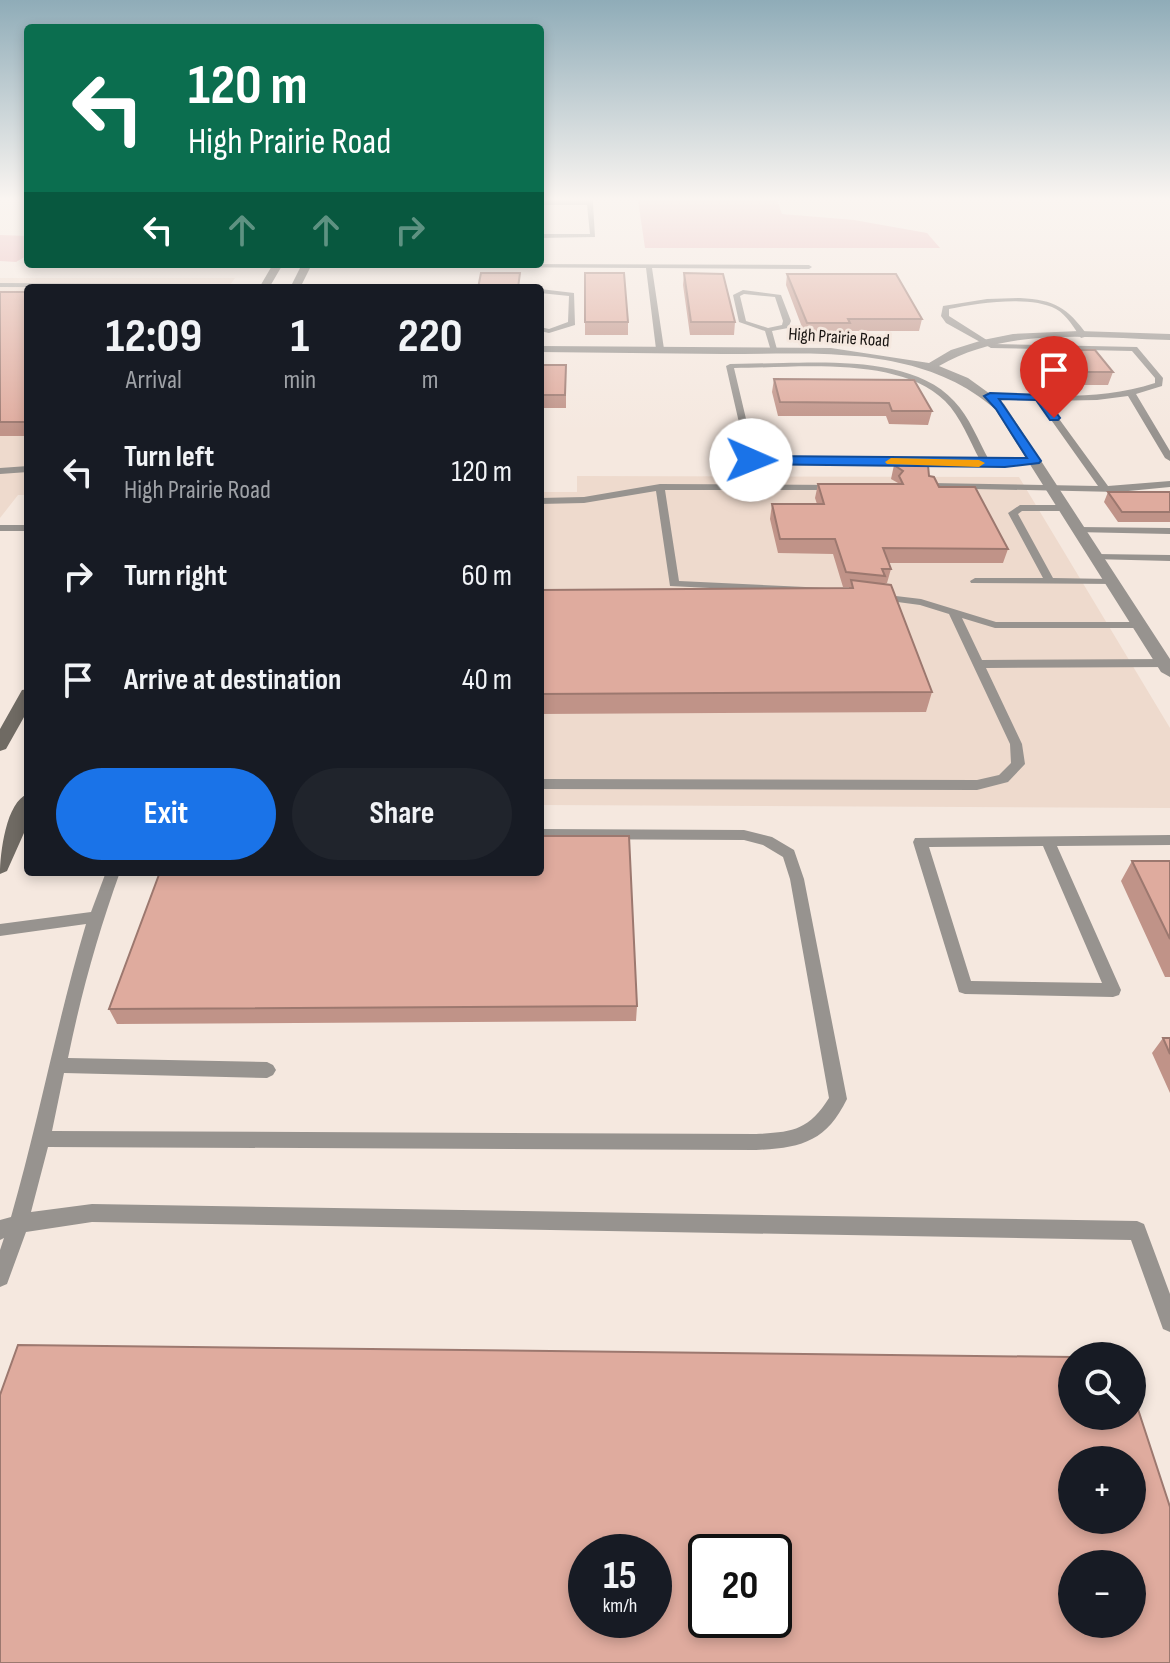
<!DOCTYPE html>
<html lang="en">
<head>
<meta charset="utf-8">
<style>
  body { margin:0; font-family:"Sofia Sans Condensed",sans-serif; background:#20242c; color:#f1f3f6; height:100vh; display:flex; flex-direction:column; font-size:30px; white-space:nowrap }
  * { box-sizing:border-box; margin:0 }
  p { font-size:26px; color:#9ea1a6 }
  .icon { flex:none; width:44px; height:44px; fill:none; stroke:currentColor; stroke-width:2; stroke-linecap:round; stroke-linejoin:round }
  .map { position:relative; flex:1; overflow:hidden }
  .drawer { position:absolute; left:24px; top:284px; width:520px; height:592px; display:flex; flex-direction:column; background:#171b24; border-radius:8px; box-shadow:0 4px 12px #0003 }
  .drawer>* { flex:none }
  .top-card { position:absolute; left:24px; top:24px; width:520px; height:244px; border-radius:8px; box-shadow:0 4px 12px #0003; background:#0b6e4f; color:#fff; overflow:hidden }
  .tools { position:absolute; left:1058px; top:1342px; display:grid; gap:16px }
  .tools a { display:grid; place-items:center; width:88px; height:88px; border-radius:50%; background:#171b24; box-shadow:0 4px 12px #0003; font-size:40px }
  .speed { position:absolute; left:568px; top:1534px; display:flex; gap:16px; font-size:40px; font-weight:700; text-align:center }
  .speed>* { display:grid; place-content:center; width:104px; height:104px; border-radius:50%; background:#171b24; box-shadow:0 4px 12px #0003; line-height:1 }
  .speed small { font-size:20px; font-weight:400 }
  .speed .limit { border:4px solid #111; border-radius:12px; background:#fff; color:#111 }
  .pin { position:absolute; display:grid; place-items:center; width:68px; height:68px; color:#fff; margin:-82px -34px; border-radius:50% 50% 50% 0; rotate:-45deg; box-shadow:0 0 8px #0007 }
  .pin .icon { rotate:45deg }
  .me { position:absolute; width:88px; margin:-44px; rotate:91deg; stroke-linejoin:round; filter:drop-shadow(0 0 6px #0008) }
  .turn { display:flex; align-items:center; gap:28px; height:168px; padding:0 32px; font-size:36px }
  .turn .icon { width:104px; height:104px; stroke-width:2.5 }
  .turn b { display:block; font-size:56px; line-height:68px }
  .lanes { display:flex; align-items:center; height:76px; padding:0 32px; background:#0003; justify-content:center; gap:40px; direction:ltr }
  .lanes .off { opacity:.35 }
  .eta { display:flex; justify-content:space-evenly; align-items:center; height:136px; text-align:center }
  .eta b { font-size:48px; font-weight:700; line-height:56px }
  .cta { display:flex; gap:16px; margin-top:auto; padding:16px 32px }
  .cta a { flex:1; height:92px; border-radius:48px; background:#1a73e8; color:#fff; font-size:32px; font-weight:700; line-height:92px; text-align:center }
  .cta a+a { background:#20242c; color:#f1f3f6 }
  ul { padding:0; list-style:none }
  li { display:flex; align-items:center; gap:24px; height:104px; padding:0 32px }
  li div { flex:1 }
  li b { display:block; font-size:30px }
  li em { font-style:normal }
  .map>svg:first-child { display:block }
</style>
</head>
<body>
<div class="map">
<svg width="1170" height="1663" viewBox="0 0 1170 1663">
  <rect width="100%" height="100%" fill="#f5e8df"/>
  <path fill="#eedacd" d="M0 278H235L228 288H28V495H18L0 518Z
    M577 476 1019 477 1170 728V808L540 805V492H577Z"/>
  <path fill="#e9b3b6" d="M638 200H777L782 214 854 220 927 233 940 248H645Z
    M0 235 28 236V255L16 262 0 261Z"/>
  <g fill="none" stroke-linecap="round" stroke-linejoin="round">
    <path fill="#97938f" fill-rule="evenodd" d="M586 200H592L593 203 595 237 540 238V234H590L587 205H540V201Z
      M489 264 809 265 812 267 809 269 652 268 664 349 660 351 656 349 646 268 487 267Z
      M0 283 207 284 210 286 266 284 269 286 266 288 0 287Z
      M540 289 574 293 575 325 549 333 540 331V327L549 329 568 322 569 296 540 293Z
      M743 290 781 295 791 321 788 328 772 331 778 353 771 351 765 331 739 322 733 295ZM744 294 775 297 783 321 782 325 768 328 746 321 740 296Z
      M1020 298C1055 300 1067 307 1088 336L1081 338C1074 328 1067 315 1056 309 1030 295 978 303 949 309V316L993 344 1137 347 1163 378 1162 386 1136 394 1170 451V461L1165 458 1128 396 1097 400 1046 401 1108 486 1170 481V487L1118 492 928 488V484L931 483 1098 486 1037 400 990 398 986 396 990 394C1046 395 1101 401 1155 383V378L1132 351 991 348 946 323 941 316 943 306 987 299Z
      M783 363C835 362 916 359 954 401 970 418 978 440 989 460L1035 458 1040 461 1035 464 1005 466 748 462 726 366 730 364ZM734 368C795 368 898 355 945 401 961 417 969 440 980 460L755 457Z
      M28 466V472L0 474V468Z
      M660 484 837 485V489L834 490H665L679 581 827 588 832 591 827 594 670 586 656 491 584 503 540 504V498L584 497Z
      M1020 505H1065L1070 508 1065 511H1022L1018 514 1053 578 1112 579 1117 582 1116 584 971 583 970 581 975 578H1043L1008 513Z
      M0 525H28V531H0Z
      M1079 527 1170 528V534L1075 532V528Z
      M1096 554 1170 555V561L1092 559V555Z
      M879 594 921 599 996 622H1140L1146 625 1140 628H995L962 618 982 660 1170 659V667L986 668 1022 744 1025 764 1008 782 977 790 540 789V779L977 780 999 775 1011 763 1010 744 949 614 920 605 875 599V595Z
      M540 829 744 830 772 837 794 850 804 879 847 1099C826 1142 801 1148 756 1150L48 1147 31 1212 92 1204 1137 1221 1144 1224 1170 1294V1332L1163 1329 1131 1240 92 1222 26 1232 7 1284 0 1287V1250L4 1238 0 1240V1220L11 1217C39 1120 57 1021 86 924L0 936V924L91 912 106 872H120C98 933 81 994 68 1058L267 1062 273 1065 276 1070 273 1075 267 1078 64 1073 52 1131 756 1134C792 1132 808 1131 829 1098L790 879 783 857 763 845 744 840 540 839Z
      M1170 835V845L1057 846 1121 990 1119 995 1113 997 965 994 959 992 913 842 915 838ZM1043 846 1102 983 971 981 929 847Z"/>
    <path fill="#97938f" fill-rule="evenodd" d="M1079 331 1170 334V340C1094 338 1008 326 939 366L968 378 1004 404 1170 659V677L1161 672 995 409C921 344 815 354 723 354 662 353 601 353 540 352V346L831 348 929 363 951 350 983 340 1013 334Z"/>
    <path fill="#6f6a63" fill-rule="evenodd" d="M273 264H283L269 288H259Z
      M302 264H312L300 288H290Z
      M28 689V710L6 749 0 751V729L22 690Z
      M28 794V824L7 871 0 874C0 854 6 801 28 794Z"/>
  </g>
  <path fill="#c09388" d="M585 273 628 322V335H585Z
    M684 273 735 322 734 335H690L683 285Z
    M787 274 922 319 919 331H849L848 335H805L786 285Z
    M0 292H28V436H0Z
    M1046 350 1113 372 1108 385H1059L1042 363Z
    M540 365H566V408H540Z
    M774 379 932 411 928 425 889 424 886 416H778L772 392Z
    M894 465 929 476 939 487 1008 549 1003 563H889L891 569 887 583 883 584 932 692 926 712 540 714V590L849 588V587H843L833 554 778 553 770 519 772 504H817L815 498 818 484 898 483 891 479Z
    M1108 492H1170V522H1118L1104 502Z
    M1132 861H1170V977H1165L1121 881Z
    M637 1006 636 1021 117 1024 109 1009Z
    M1163 1038H1170V1093L1152 1053Z"/>
  <path fill="#dfab9e" stroke="#9c786f" stroke-width="2" fill-rule="evenodd" d="M481 273H520L518 288H478Z
    M585 273H624L628 322H585Z
    M684 273 723 274 735 322H691Z
    M787 274H896L922 319H848L850 323H807Z
    M0 292H28V422H0Z
    M1046 350H1095L1113 372H1063Z
    M540 365H566L565 395H540Z
    M774 379 914 380 932 411H892L889 403 780 402Z
    M894 465H928L929 476 934 477 939 487H975L1008 549 883 548 891 569H882L885 576 846 572 835 539H780L772 504H824L818 484H903L899 476 903 471Z
    M1108 492H1170V512H1122Z
    M851 580 891 585 932 692 540 694V590L853 588Z
    M540 836H629L637 1006 109 1009 160 872H540Z
    M1132 861H1170V939Z
    M1163 1038H1170V1054Z
    M18 1345 1072 1357V1416H1132V1391L1170 1507V1663H0V1395ZM1072 1460H1132V1520H1072ZM586 1552H654V1620H586ZM706 1552H774V1620H706ZM1072 1564H1132V1624H1072Z"/>
  <linearGradient id="sky" x2="0" y2="1"><stop stop-color="#8facb8"/><stop offset="0.46" stop-color="#faf5f1"/><stop offset="1" stop-color="#faf5f1" stop-opacity="0"/></linearGradient>
  <rect width="1170" height="432" fill="url(#sky)"/>
  <path fill="#1a73e8" stroke="#114b97" stroke-width="2" d="M990 393 1043 395 1060 418 1058 420H1050L1036 400 999 399 1041 461 1039 463 1005 467 751 464 745 460 751 456 1027 458 996 409 984 396Z"/>
  <path fill="#f59e0b" d="M891 458 979 460 985 463 979 467 887 464 885 462Z"/>
  <g text-anchor="middle" stroke-width="6" stroke-linejoin="round" paint-order="stroke">
    <g font-size="18" fill="#171310" stroke="#f5e8df">
      <text transform="translate(839 337) rotate(4)" y="6">High Prairie Road</text>
    </g>
  </g>
</svg>
<div class="tools">
<a><svg class="icon" aria-label="search" viewBox="0 0 24 24"><circle cx="10" cy="10" r="6"/><path d="M15 15l6 6"/></svg></a>
<a>+</a>
<a>−</a>
</div>
<div class="speed"><div>15<small>km/h</small></div><div class="limit">20</div></div>
<div class="pin" style="left:1054px;top:418px;background:#d93025"><svg class="icon" aria-label="arrive" viewBox="0 0 24 24"><path d="M6 21V4h12l-3 4 3 4H6"/></svg></div>
<svg class="me" style="left:751px;top:460px" viewBox="-20 -20 40 40"><circle r="19" fill="#fff"/><path d="M0-13L10 11 0 6-10 11z" fill="#1a73e8"/></svg>
<div class="top-card">
<div class="turn"><svg class="icon" aria-label="left" viewBox="0 0 24 24"><path d="M17 20v-9H6M10 6l-5 5 5 5"/></svg><div><b>120 m</b>High Prairie Road</div></div>
<div class="lanes"><svg class="icon" aria-label="left" viewBox="0 0 24 24"><path d="M17 20v-9H6M10 6l-5 5 5 5"/></svg><svg class="icon off" aria-label="ahead" viewBox="0 0 24 24"><path d="M12 20V5M6 11l6-6 6 6"/></svg><svg class="icon off" aria-label="ahead" viewBox="0 0 24 24"><path d="M12 20V5M6 11l6-6 6 6"/></svg><svg class="icon off" aria-label="right" viewBox="0 0 24 24"><path d="M7 20v-9h11M14 6l5 5-5 5"/></svg></div>
</div>
<section class="drawer">
<div class="eta">
<div><b>12:09</b><p>Arrival</p></div>
<div><b>1</b><p>min</p></div>
<div><b>220</b><p>m</p></div>
</div>
<ul>
<li><svg class="icon" aria-label="left" viewBox="0 0 24 24"><path d="M17 20v-9H6M10 6l-5 5 5 5"/></svg><div><b>Turn left</b><p>High Prairie Road</p></div><em>120 m</em></li>
<li><svg class="icon" aria-label="right" viewBox="0 0 24 24"><path d="M7 20v-9h11M14 6l5 5-5 5"/></svg><div><b>Turn right</b></div><em>60 m</em></li>
<li><svg class="icon" aria-label="arrive" viewBox="0 0 24 24"><path d="M6 21V4h12l-3 4 3 4H6"/></svg><div><b>Arrive at destination</b></div><em>40 m</em></li>
</ul>
<div class="cta"><a>Exit</a><a>Share</a></div>
</section>
</div>
</body>
</html>
